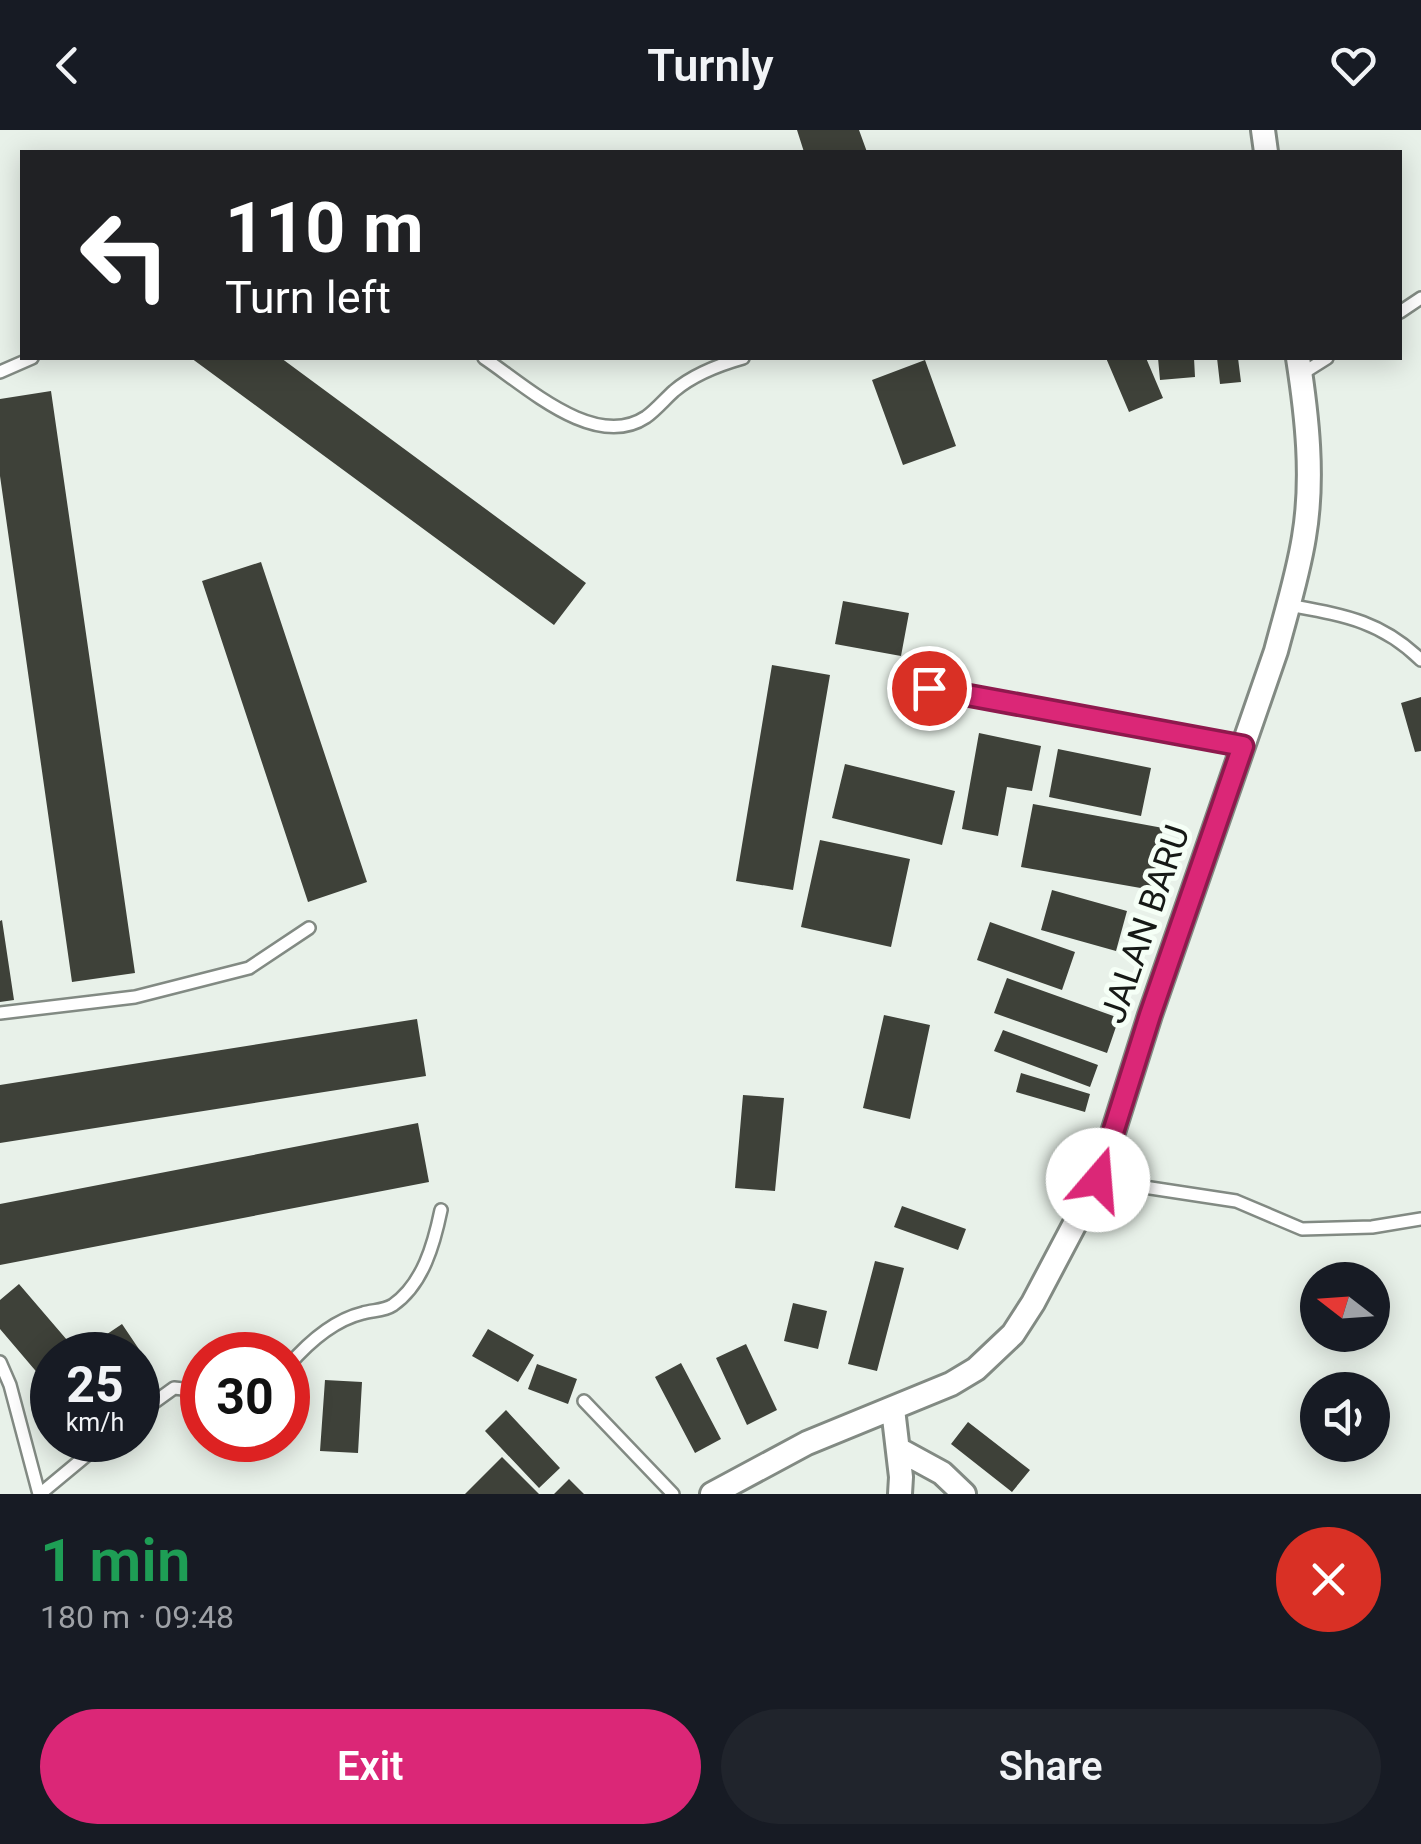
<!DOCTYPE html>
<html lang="en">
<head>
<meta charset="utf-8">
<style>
  body { margin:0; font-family:Roboto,sans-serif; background:#20242c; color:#f1f3f6; height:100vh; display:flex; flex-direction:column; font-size:38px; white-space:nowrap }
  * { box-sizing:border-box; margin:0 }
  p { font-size:32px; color:#9ea1a6 }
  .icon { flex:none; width:55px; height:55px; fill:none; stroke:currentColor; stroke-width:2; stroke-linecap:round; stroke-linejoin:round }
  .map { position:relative; height:1364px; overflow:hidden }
  .sheet { display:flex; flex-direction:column; background:#171b24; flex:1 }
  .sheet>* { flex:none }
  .hud { position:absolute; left:20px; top:20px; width:1382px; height:210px; border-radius:0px; box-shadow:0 5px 25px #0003; background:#202124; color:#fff; overflow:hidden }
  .needle { width:65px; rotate:287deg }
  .fabs { position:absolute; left:1300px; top:1132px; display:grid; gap:20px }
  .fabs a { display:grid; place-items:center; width:90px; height:90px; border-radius:50%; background:#171b24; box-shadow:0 5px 25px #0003; font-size:50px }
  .speed { position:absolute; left:30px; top:1202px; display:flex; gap:20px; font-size:50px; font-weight:700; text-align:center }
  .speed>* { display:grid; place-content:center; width:130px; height:130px; border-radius:50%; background:#171b24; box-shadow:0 5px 25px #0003; line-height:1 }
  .speed small { font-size:25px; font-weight:400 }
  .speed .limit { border:15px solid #d22; background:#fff; color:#111 }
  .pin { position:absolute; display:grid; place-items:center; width:85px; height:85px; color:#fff; margin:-42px; border:5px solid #fff; border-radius:50%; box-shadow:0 2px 10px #0007 }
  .me { position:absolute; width:110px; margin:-55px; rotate:18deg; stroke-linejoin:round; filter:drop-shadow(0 0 8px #0008) }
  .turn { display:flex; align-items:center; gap:35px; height:210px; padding:0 40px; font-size:45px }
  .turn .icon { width:130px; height:130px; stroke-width:2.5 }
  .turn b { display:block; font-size:70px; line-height:85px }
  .round { display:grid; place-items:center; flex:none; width:105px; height:105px; border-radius:52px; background:#20242c }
  .head { display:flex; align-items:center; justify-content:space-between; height:170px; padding:0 40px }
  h1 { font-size:60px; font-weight:600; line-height:75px; color:#1e9e55 }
  .button { display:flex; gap:20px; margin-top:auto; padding:20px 40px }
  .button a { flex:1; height:115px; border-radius:60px; background:#db2777; color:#fff; font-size:40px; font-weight:600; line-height:115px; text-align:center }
  .button a+a { background:#20242c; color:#f1f3f6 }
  header { display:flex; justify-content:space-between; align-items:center; height:130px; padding:0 40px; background:#171b24; font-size:45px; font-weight:600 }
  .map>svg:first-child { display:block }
</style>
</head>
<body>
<header><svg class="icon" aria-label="back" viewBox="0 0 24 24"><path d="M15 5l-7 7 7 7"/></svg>Turnly<svg class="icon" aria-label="heart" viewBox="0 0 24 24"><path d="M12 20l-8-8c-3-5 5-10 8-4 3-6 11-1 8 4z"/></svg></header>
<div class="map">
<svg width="1421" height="1364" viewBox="0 0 1421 1364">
  <rect width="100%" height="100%" fill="#e8f1e9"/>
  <path fill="#3e4139" d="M797 0H859L867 22H804Z
    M191 228H281L586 453 554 495Z
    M1106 228H1146L1163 268 1129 282Z
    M1158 228H1194L1195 247 1160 250Z
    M1217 228H1238L1241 252 1220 254Z
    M925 230 956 316 903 335 872 250Z
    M51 261 135 843 72 852 0 346V269Z
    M261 432 367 752 308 772 202 451Z
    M843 471 909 483 901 526 835 514Z
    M772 535 830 545 793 760 736 751Z
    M1421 567V621L1415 622 1401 573Z
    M979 603 1041 616 1032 661 1007 657 998 706 962 699Z
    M1058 619 1151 638 1141 686 1049 667Z
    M845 634 955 661 942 715 832 688Z
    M1033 674 1163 698 1152 760 1021 737Z
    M820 710 910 729 891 817 801 797Z
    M1052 760 1127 781 1116 821 1041 800Z
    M2 790 14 870 0 872V791Z
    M990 792 1075 822 1062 860 977 830Z
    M1007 848 1119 888 1107 923 994 883Z
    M884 885 930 895 910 989 863 978Z
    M417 889 426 946 0 1013V955Z
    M1003 900 1098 935 1090 957 994 921Z
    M1021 943 1090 964 1085 982 1016 962Z
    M743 965 784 968 775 1061 735 1058Z
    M418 993 429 1052 0 1135V1074Z
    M902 1076 966 1099 958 1120 894 1097Z
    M875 1131 904 1138 877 1241 848 1234Z
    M19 1154 73 1217 64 1225H52V1235L40 1246 0 1199V1170Z
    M793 1173 827 1181 818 1219 784 1211Z
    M122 1194 151 1237 138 1247V1225H76Z
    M488 1199 534 1225 518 1252 472 1226Z
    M746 1214 777 1280 747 1295 716 1228Z
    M681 1233 721 1309 695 1323 655 1247Z
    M537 1234 577 1249 568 1274 528 1259Z
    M52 1241V1286L32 1255Z
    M325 1250 362 1252 358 1323 320 1321Z
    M506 1280 560 1338 539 1358 485 1301Z
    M968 1292 1030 1340 1012 1362 951 1314Z
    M502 1327 539 1364H465Z
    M569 1349 584 1364H554Z"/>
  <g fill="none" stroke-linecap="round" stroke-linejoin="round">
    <defs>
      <path id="lane" d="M1400 182 1421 168
        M484 228C526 256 595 321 646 287 656 280 665 269 674 261 694 244 718 235 743 228
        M0 242 32 228
        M1300 245 1327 228
        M1288 475C1342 485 1380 490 1421 530
        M929 557 1243 616
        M0 883 135 867 249 838 309 798
        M1098 1050 1236 1071 1302 1099 1372 1097 1421 1089
        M0 1232 10 1255 39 1364
        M288 1236C307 1214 334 1190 363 1183 373 1180 384 1181 393 1175 423 1154 434 1114 441 1080
        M584 1271 673 1364
        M138 1284 174 1258 202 1261
        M40 1364 105 1310"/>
      <path id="street" d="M1263 0 1266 22
        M893 1279 901 1347 900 1364
        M898 1319 942 1343 964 1364
        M712 1364 807 1313 951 1254 976 1239 1013 1204 1033 1173 1098 1050 1150 885 1276 521C1286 483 1298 445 1304 407 1314 348 1307 286 1298 228"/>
    </defs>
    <use href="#lane" stroke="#828a83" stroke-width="16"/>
    <use href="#street" stroke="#828a83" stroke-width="28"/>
    <use href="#lane" stroke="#fff" stroke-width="11"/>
    <use href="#street" stroke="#fff" stroke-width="22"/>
  </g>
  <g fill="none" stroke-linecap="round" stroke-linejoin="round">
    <defs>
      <path id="route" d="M929 558 1243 616 1150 885 1098 1050"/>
    </defs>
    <use href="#route" stroke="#8e194d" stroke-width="25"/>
    <use href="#route" stroke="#db2777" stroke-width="18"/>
  </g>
  <g text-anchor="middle" stroke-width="10" stroke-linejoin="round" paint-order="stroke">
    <g font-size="35" fill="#161916" stroke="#f5fff6">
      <text transform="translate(1145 794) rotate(-71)" y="12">JALAN BARU</text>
    </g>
  </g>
</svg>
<div class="fabs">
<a><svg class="needle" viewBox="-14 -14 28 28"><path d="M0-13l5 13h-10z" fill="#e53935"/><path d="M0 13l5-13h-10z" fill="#9ea1a6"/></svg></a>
<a><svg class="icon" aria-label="sound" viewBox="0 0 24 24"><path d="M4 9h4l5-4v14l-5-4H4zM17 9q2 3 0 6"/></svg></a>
</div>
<div class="speed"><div>25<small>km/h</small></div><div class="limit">30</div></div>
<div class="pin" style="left:929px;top:558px;background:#d93025"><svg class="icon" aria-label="arrive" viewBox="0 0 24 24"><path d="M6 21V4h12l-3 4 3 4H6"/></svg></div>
<svg class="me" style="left:1098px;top:1050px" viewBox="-20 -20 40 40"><circle r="19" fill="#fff"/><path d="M0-13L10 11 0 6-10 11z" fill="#db2777"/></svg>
<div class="hud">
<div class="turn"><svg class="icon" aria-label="left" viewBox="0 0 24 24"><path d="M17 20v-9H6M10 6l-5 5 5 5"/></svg><div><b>110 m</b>Turn left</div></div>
</div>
</div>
<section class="sheet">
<div class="head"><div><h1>1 min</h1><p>180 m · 09:48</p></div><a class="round" style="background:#d93025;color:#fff"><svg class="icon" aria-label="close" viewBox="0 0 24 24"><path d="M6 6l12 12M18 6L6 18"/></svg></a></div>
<div class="button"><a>Exit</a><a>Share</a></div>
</section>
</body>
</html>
